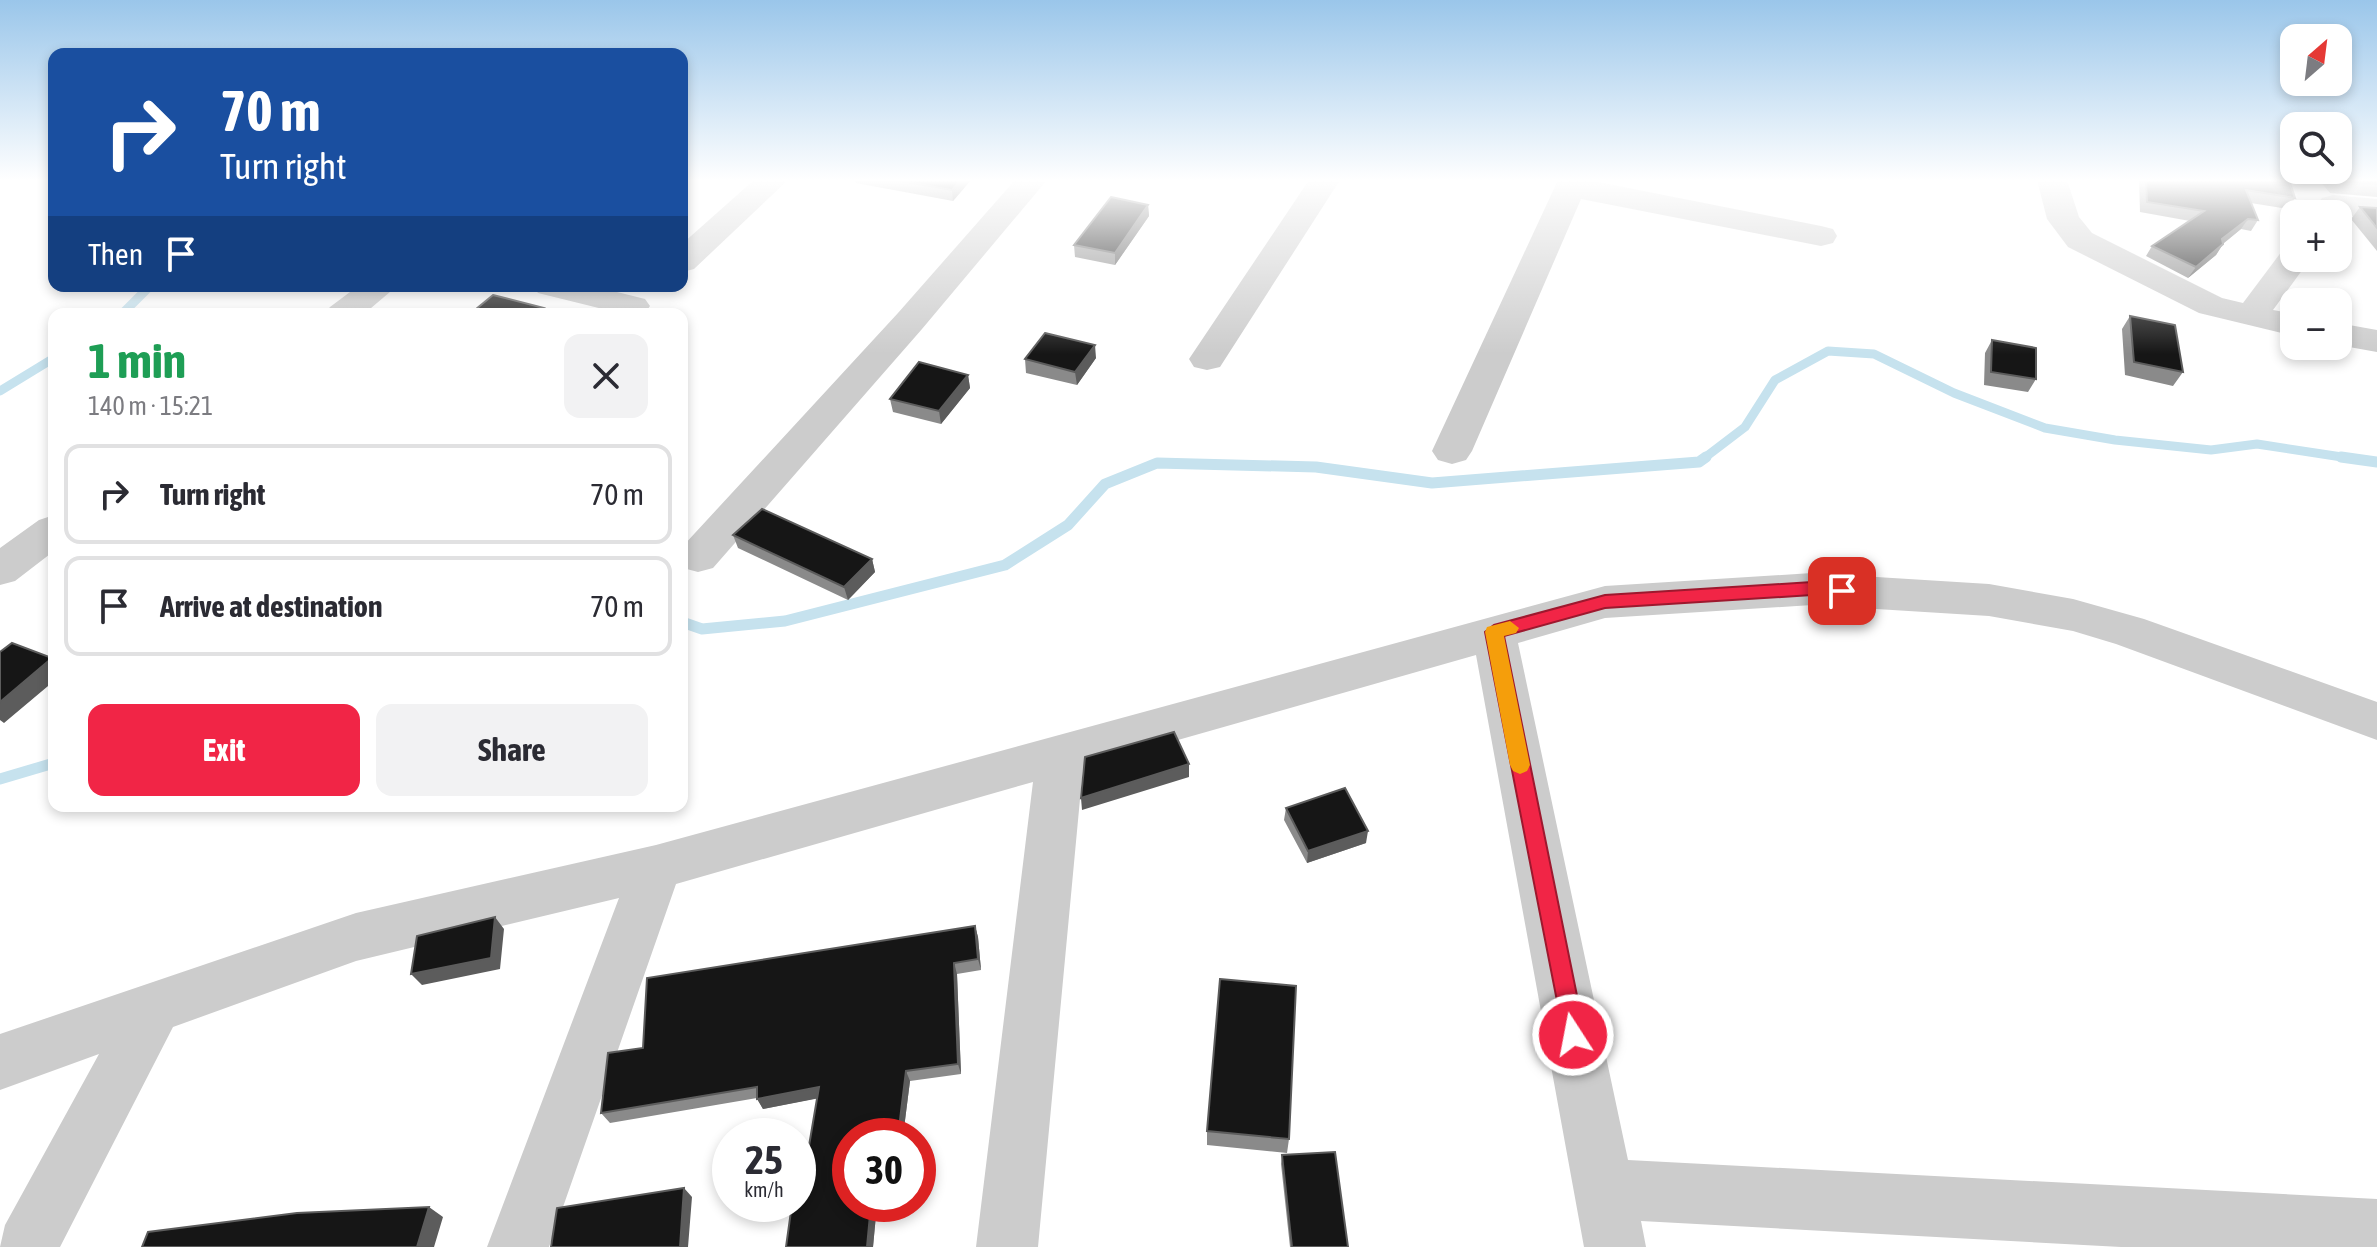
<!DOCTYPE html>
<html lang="en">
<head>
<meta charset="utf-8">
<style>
  body { margin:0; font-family:"Asap Condensed",sans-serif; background:#f2f2f3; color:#2b2b33; height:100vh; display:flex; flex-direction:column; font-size:30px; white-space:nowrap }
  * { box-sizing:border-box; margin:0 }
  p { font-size:26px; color:#7c7c81 }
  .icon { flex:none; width:44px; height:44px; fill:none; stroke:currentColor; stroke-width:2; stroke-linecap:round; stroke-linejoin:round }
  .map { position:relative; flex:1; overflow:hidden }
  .drawer { position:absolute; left:48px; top:308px; width:640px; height:504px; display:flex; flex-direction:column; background:#fff; border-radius:16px; box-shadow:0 4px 12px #0003 }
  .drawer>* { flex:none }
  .banner { position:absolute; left:48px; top:48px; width:640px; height:244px; border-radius:16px; box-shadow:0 4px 12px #0003; background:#1a4fa0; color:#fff; overflow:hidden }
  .needle { width:52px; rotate:28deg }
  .fabs { position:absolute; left:2280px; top:24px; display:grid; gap:16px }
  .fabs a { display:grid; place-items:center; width:72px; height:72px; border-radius:16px; background:#fff; box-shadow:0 4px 12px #0003; font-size:40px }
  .speed { position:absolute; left:712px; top:1118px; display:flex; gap:16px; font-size:40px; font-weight:700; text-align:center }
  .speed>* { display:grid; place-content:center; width:104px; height:104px; border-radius:50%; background:#fff; box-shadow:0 4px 12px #0003; line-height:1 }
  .speed small { font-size:20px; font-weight:400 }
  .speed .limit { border:12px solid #d22; background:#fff; color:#111 }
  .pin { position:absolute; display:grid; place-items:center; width:68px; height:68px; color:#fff; margin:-34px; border-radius:16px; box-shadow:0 4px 12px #0006 }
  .me { position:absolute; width:88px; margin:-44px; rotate:349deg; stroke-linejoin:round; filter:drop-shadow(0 0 6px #0008) }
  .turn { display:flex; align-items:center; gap:28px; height:168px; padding:0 40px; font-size:36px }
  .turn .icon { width:104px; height:104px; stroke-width:2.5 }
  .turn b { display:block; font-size:56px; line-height:68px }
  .then { display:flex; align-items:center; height:76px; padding:0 40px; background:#0003; gap:16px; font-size:30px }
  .round { display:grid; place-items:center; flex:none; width:84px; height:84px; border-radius:16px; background:#f2f2f3 }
  .summary { display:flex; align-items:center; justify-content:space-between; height:136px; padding:0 40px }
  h1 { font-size:48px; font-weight:700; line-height:60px; color:#1e9e55 }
  .button { display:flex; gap:16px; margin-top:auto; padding:16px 40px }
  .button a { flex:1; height:92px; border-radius:16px; background:#f12546; color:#fff; font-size:32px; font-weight:700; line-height:92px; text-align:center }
  .button a+a { background:#f2f2f3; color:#2b2b33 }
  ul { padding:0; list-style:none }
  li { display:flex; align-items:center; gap:24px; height:100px; margin:0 16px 12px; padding:0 24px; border:4px solid #e1e1e2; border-radius:16px }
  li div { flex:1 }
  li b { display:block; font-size:30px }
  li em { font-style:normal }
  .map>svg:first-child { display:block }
</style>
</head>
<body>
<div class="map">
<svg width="2377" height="1247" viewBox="0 0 2377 1247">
  <rect width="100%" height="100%" fill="#fff"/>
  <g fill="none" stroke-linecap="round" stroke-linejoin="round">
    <path stroke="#c6e2ee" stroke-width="9" d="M122 314 150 286
      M0 391 54 358
      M1703 459 1745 427 1775 380 1828 351 1874 354 1954 393 2045 428 2115 440 2211 450 2257 444 2355 459"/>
    <path stroke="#c6e2ee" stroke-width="11" d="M2341 457 2377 462
      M682 622 702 629 785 621 1005 565 1068 525 1105 484 1157 463 1316 467 1432 483 1699 462 1706 457
      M0 779 54 763"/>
    <path fill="#ccc" fill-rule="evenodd" d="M754 180H788L694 269 682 272V244Z
      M1015 180H1047L922 329 713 568 698 572 683 568V546L898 313Z
      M1309 180H1340L1220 367 1207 370 1194 367 1189 359Z
      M1558 180H1588L1821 226 1833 229 1837 236 1833 243 1821 246 1581 199 1472 451 1466 460 1452 464 1438 460 1432 451Z
      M2037 180H2067L2079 217 2092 233 2222 298 2243 303 2282 251 2294 248V258H2311L2273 310 2294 314V336L2199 313 2068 247 2047 219Z
      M2333 195 2377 199V219L2322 212 2317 205 2322 198Z
      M358 286H397L364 314H324L330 307Z
      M533 286H593L645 299 650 306 645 313 623 314 538 293Z
      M2338 323 2377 330V352L2338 345Z
      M54 515V551L15 581 0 585V548L39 520Z
      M1812 573 1989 584 2073 599 2144 619 2377 702V740L2116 644 2073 631 1989 616 1812 605 1605 618 1518 643 1628 1160 2377 1199V1247H2121L1641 1221 1646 1247H1584L1476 655 1083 767 1038 1247H976L1033 782 676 884 549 1247H487L619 898 356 961 173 1027 60 1247H0L5 1225 99 1054 0 1090V1034L356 913 656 845 1605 586Z"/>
  </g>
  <path fill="#8a8a8a" d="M855 180H971L953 201 856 183Z
    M2139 180H2289L2295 198 2288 209 2251 203 2258 220 2251 231 2241 229 2223 244 2216 255 2188 278 2146 256 2152 246 2190 221 2140 212Z
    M2319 180H2377V197L2330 193Z
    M1148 205 1149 216 1115 265 1075 257 1074 245Z
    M2360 207 2377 208V251L2351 219Z
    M2130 316 2183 372 2173 386 2125 375 2122 329Z
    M1992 340 2036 379 2028 392 1984 385 1985 353Z
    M1096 358 1077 385 1026 373 1025 359Z
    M968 375 970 388 941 424 893 412 890 399Z
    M733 535 872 559 875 572 848 600 738 548Z
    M1286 808 1366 843 1307 863 1284 820Z
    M975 926 978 937 981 970 957 974 961 1074 910 1081 903 1136H850V1204H877L873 1247H786L800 1199 818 1098 763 1109 757 1098 610 1123 601 1113 643 1048Z
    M1207 1131 1289 1139 1287 1153 1207 1145Z
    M1282 1155 1348 1247H1290L1281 1164Z"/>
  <path fill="#5c5c5c" d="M961 180H971L953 201 952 190Z
    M1148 205 1149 216 1115 265V253Z
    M2248 219 2241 229 2215 250 2222 239Z
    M2223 244 2216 255 2188 278 2196 267Z
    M544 308 547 314H538Z
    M1095 345 1096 358 1077 385 1075 372Z
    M968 375 970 388 941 424 939 411Z
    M872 559 875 572 848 600 844 587Z
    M52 658 54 660V681L4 723 0 720V702Z
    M1189 764V777L1082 810 1081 798Z
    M1368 831 1366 843 1307 863 1308 851Z
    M495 917 504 929 500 969 422 985 411 974Z
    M975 926 978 937 981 970 978 959Z
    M954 963 957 974 961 1074 958 1064Z
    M906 1071 910 1081 903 1136H898Z
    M819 1087 825 1097 763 1109 757 1099Z
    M684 1188 692 1197 688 1247H680Z
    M871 1204H877L873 1247H867Z
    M429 1207 443 1217 434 1247H417Z"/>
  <path fill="#161616" stroke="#5c5c5c" stroke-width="2" d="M894 180H961L952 190Z
    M2146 180H2289L2295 198 2246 190 2258 220 2248 219 2222 239 2223 244 2196 267 2152 246 2204 211 2147 202Z
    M2337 180H2377V184L2338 181Z
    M1111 197 1148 205 1115 253 1074 245Z
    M2360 207 2377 208V228Z
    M493 295 544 308 538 314H470Z
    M2130 316 2175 325 2183 372 2134 362Z
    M1045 333 1095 345 1075 372 1025 359Z
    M1992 340 2036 348V379L1991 372Z
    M919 362 968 375 939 411 890 399Z
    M762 509 872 559 844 587 733 535Z
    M12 643 52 658 0 702V652Z
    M1174 732 1189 764 1081 798 1085 757Z
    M1345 788 1368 831 1308 851 1286 808Z
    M495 917 491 958 411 974 417 936Z
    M975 926 978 959 954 963 958 1064 906 1071 898 1136H850V1204H871L867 1247H786L792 1204H798V1199H800L819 1087 757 1099V1087L601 1113 608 1053 643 1048 647 978Z
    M1220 979 1296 986 1289 1139 1207 1131Z
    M1335 1152 1348 1247H1292L1282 1155Z
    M684 1188 680 1247H551L557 1208Z
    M429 1207 417 1247H142L148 1232 297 1213Z"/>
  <linearGradient id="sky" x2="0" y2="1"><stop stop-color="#9ac6ea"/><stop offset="0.51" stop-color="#fff"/><stop offset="1" stop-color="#fff" stop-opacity="0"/></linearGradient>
  <rect width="2377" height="354" fill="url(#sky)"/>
  <path fill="#f12546" stroke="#9d182e" stroke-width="2" d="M1812 582 1842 584 1851 591 1842 597 1812 595 1605 608 1504 636 1585 1035 1581 1042 1573 1046 1565 1042 1485 632 1494 625 1605 595Z"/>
  <path fill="#f59e0b" d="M1510 621 1519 628 1516 633 1504 636 1530 765 1527 771 1520 774 1513 771 1510 765 1485 632 1487 627Z"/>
</svg>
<div class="fabs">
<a><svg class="needle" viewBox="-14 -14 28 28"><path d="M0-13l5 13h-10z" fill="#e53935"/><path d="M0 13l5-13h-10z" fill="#7c7c81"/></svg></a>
<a><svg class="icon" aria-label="search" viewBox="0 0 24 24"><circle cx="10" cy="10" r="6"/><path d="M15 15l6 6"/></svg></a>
<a>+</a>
<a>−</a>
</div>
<div class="speed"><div>25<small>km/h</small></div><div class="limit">30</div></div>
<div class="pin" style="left:1842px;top:591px;background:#d93025"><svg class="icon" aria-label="arrive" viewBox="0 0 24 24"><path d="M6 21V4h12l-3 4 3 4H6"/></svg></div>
<svg class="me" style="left:1573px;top:1035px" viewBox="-20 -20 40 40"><circle r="17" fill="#f12546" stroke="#fff" stroke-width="3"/><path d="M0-11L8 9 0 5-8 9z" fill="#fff"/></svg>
<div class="banner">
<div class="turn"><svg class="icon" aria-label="right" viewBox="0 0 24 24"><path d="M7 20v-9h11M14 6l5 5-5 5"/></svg><div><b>70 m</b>Turn right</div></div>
<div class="then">Then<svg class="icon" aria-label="arrive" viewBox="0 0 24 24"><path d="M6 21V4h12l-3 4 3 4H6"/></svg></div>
</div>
<section class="drawer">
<div class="summary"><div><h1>1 min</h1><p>140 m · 15:21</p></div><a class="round"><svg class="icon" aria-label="close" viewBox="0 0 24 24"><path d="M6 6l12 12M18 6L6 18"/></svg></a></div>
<ul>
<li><svg class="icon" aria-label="right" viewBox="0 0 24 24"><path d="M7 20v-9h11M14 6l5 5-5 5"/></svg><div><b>Turn right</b></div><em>70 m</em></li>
<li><svg class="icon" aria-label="arrive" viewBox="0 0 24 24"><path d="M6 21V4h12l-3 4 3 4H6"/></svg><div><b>Arrive at destination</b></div><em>70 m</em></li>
</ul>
<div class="button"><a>Exit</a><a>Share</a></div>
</section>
</div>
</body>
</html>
